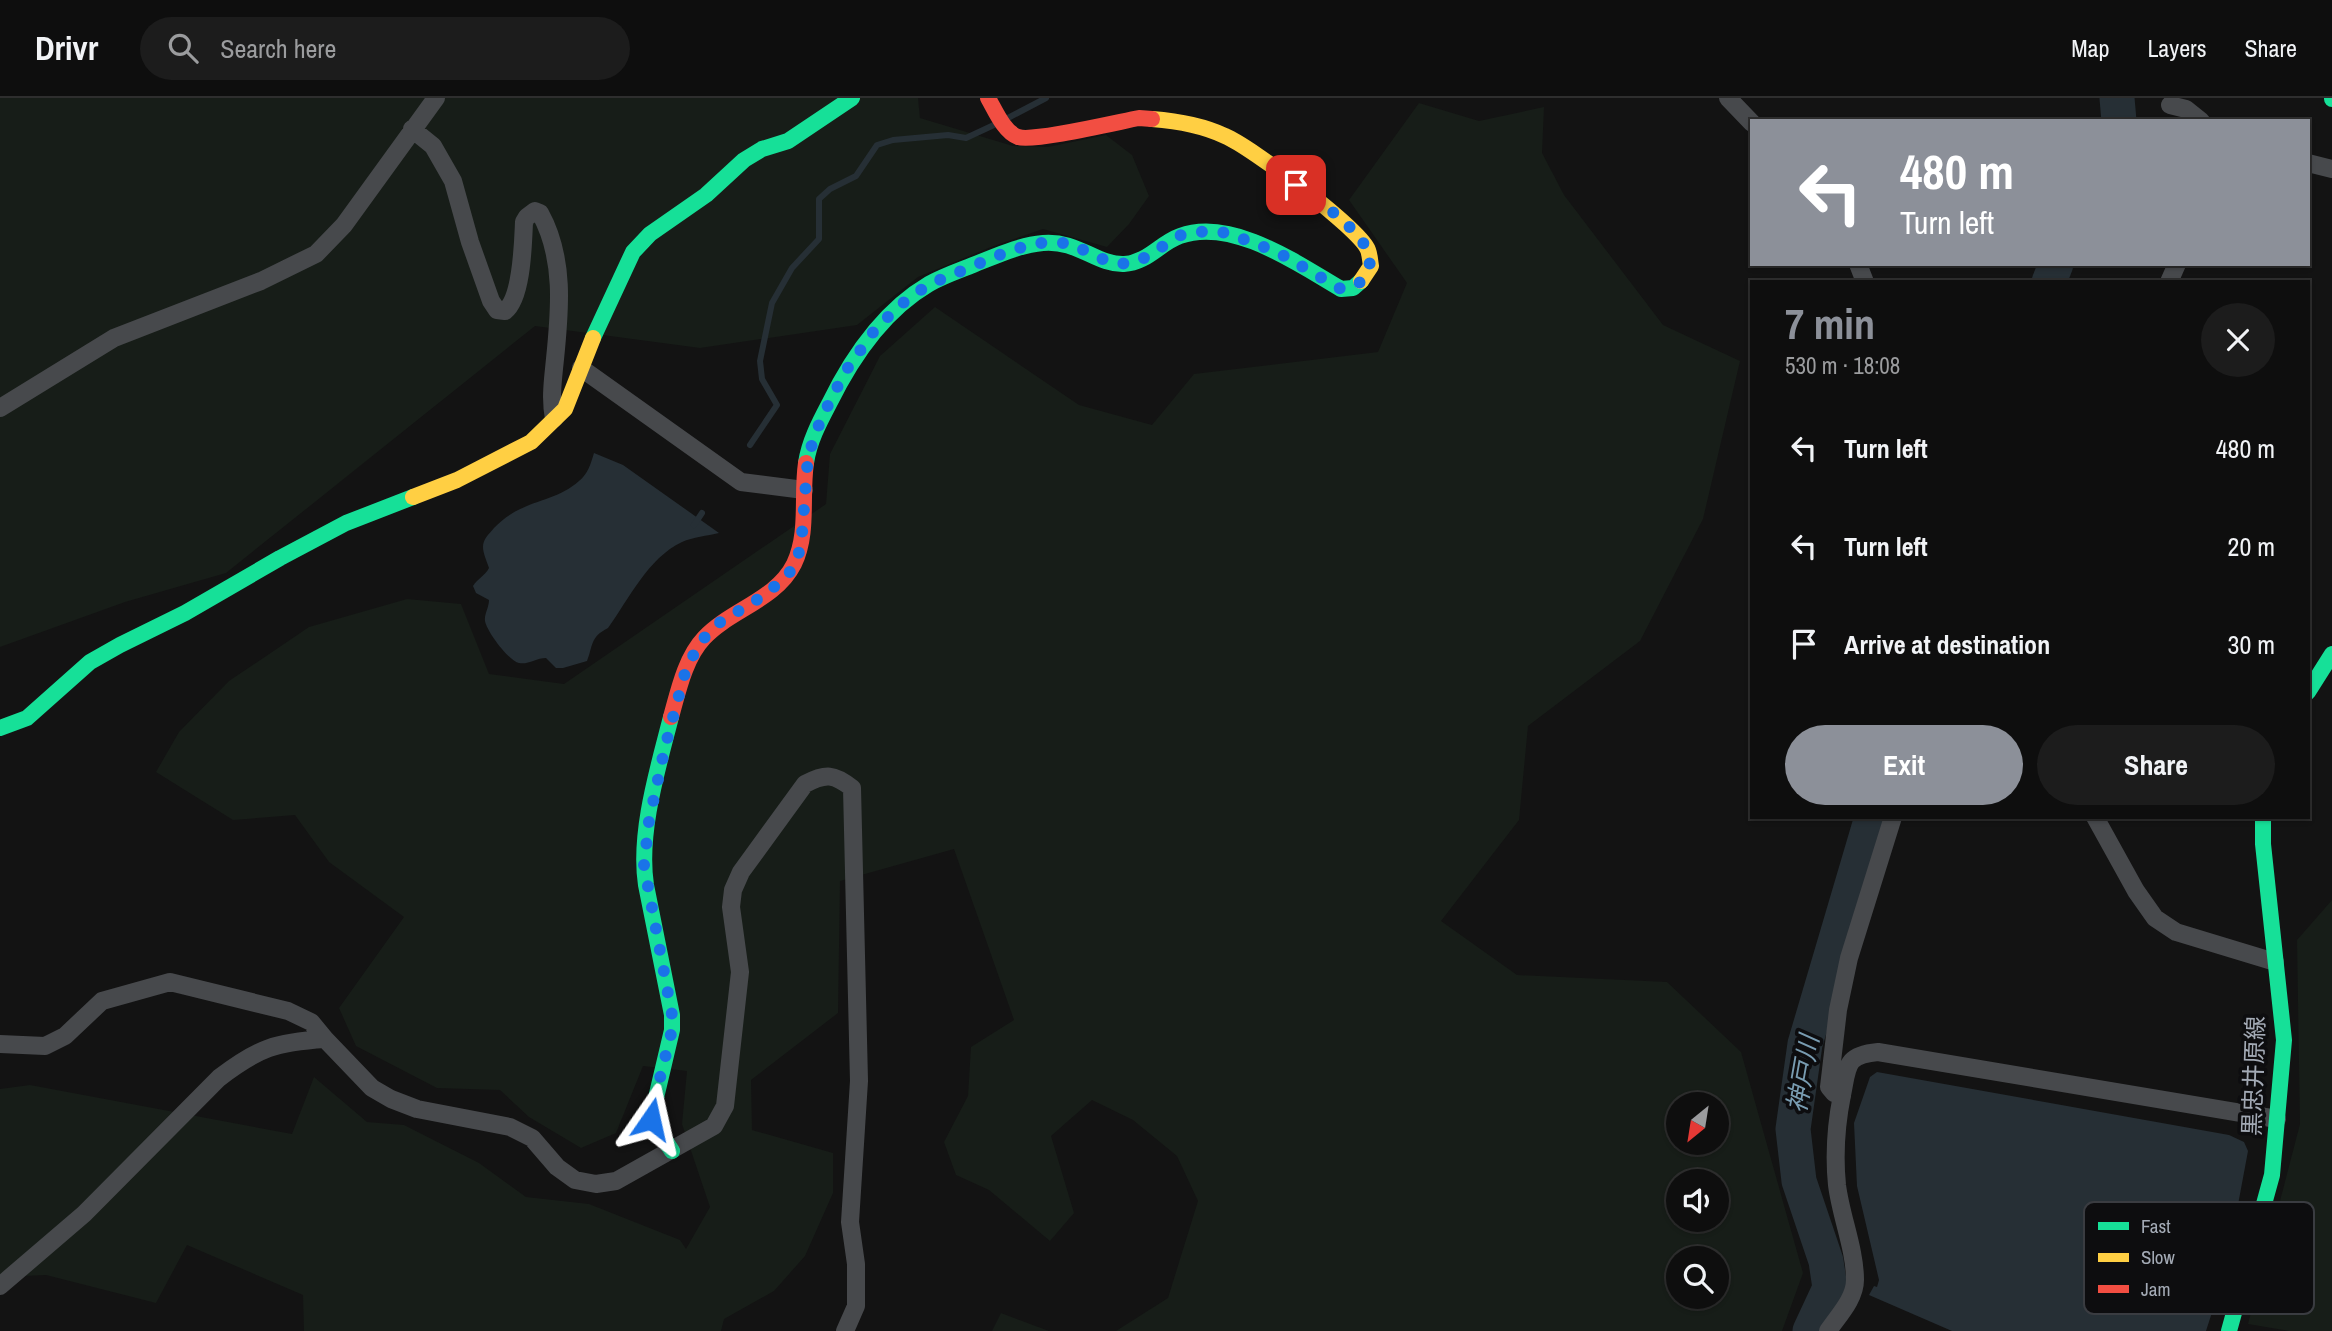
<!DOCTYPE html>
<html lang="en">
<head>
<meta charset="utf-8">
<style>
  body { margin:0; font-family:"Archivo Narrow","Noto Sans JP",sans-serif; background:#1c1c1c; color:#f1f3f6; height:100vh; display:flex; flex-direction:column; font-size:26px; white-space:nowrap }
  * { box-sizing:border-box; margin:0 }
  p { font-size:23px; color:#9b9c9e }
  .icon { flex:none; width:38px; height:38px; fill:none; stroke:currentColor; stroke-width:2; stroke-linecap:round; stroke-linejoin:round }
  .map { position:relative; flex:1; overflow:hidden }
  .details { position:absolute; left:1750px; top:182px; width:560px; height:539px; display:flex; flex-direction:column; background:#0e0e0e; border-radius:0px; box-shadow:0 2px 5px #0004,0 0 0 2px #2e2e2e }
  .details>* { flex:none }
  .guide { position:absolute; left:1750px; top:21px; width:560px; height:147px; border-radius:0px; box-shadow:0 2px 5px #0004,0 0 0 2px #2e2e2e; background:#8c9099; color:#fff; overflow:hidden }
  .needle { width:46px; rotate:210deg }
  .fabs { position:absolute; left:1666px; top:994px; display:grid; gap:14px }
  .fabs a { display:grid; place-items:center; width:63px; height:63px; border-radius:50%; background:#0e0e0e; box-shadow:0 2px 5px #0004,0 0 0 2px #2e2e2e; font-size:35px }
  .pin { position:absolute; display:grid; place-items:center; width:60px; height:60px; color:#fff; margin:-30px; border-radius:14px; box-shadow:0 4px 10px #0006 }
  .me { position:absolute; width:77px; margin:-38px; rotate:11deg; stroke-linejoin:round; filter:drop-shadow(0 0 5px #0008) }
  .turn { display:flex; align-items:center; gap:24px; height:147px; padding:0 35px; font-size:32px }
  .turn .icon { width:91px; height:91px; stroke-width:2.5 }
  .turn b { display:block; font-size:49px; line-height:60px }
  .round { display:grid; place-items:center; flex:none; width:74px; height:74px; border-radius:37px; background:#1c1c1c }
  .headline { display:flex; align-items:center; justify-content:space-between; height:119px; padding:0 35px }
  h1 { font-size:42px; font-weight:700; line-height:52px; color:#8c9099 }
  .button { display:flex; gap:14px; margin-top:auto; padding:14px 35px }
  .button a { flex:1; height:80px; border-radius:42px; background:#8c9099; color:#fff; font-size:28px; font-weight:700; line-height:80px; text-align:center }
  .button a+a { background:#1c1c1c; color:#f1f3f6 }
  ul { padding:0; list-style:none }
  li { display:flex; align-items:center; gap:21px; height:98px; padding:0 35px }
  li div { flex:1 }
  li b { display:block; font-size:26px }
  li em { font-style:normal }
  header { display:flex; align-items:center; gap:42px; box-sizing:border-box; height:98px; padding:0 35px; background:#0e0e0e; border-bottom:2px solid #2e2e2e }
  header strong { font-size:33px }
  nav { display:flex; gap:38px; margin-inline-start:auto; font-size:24px }
  .search { width:490px; height:63px; background:#1c1c1c; display:flex; align-items:center; gap:18px; box-sizing:border-box; padding:0 24px; border-radius:38px; color:#9b9c9e; font-size:26px }
  .map>svg:first-child { display:block }
</style>
</head>
<body>
<header>
<strong>Drivr</strong>
<div class="search"><svg class="icon" aria-label="search" viewBox="0 0 24 24"><circle cx="10" cy="10" r="6"/><path d="M15 15l6 6"/></svg>Search here</div>
<nav><a>Map</a><a>Layers</a><a>Share</a></nav>
</header>
<div class="map">
<svg width="2332" height="1233" viewBox="0 0 2332 1233">
  <rect width="100%" height="100%" fill="#131313"/>
  <path fill="#171d18" fill-rule="evenodd" d="M0 0H918L920 20 1013 48 1048 49 1106 37 1132 57 1149 98 1129 126 1107 149 1043 131 991 149 918 179 857 227 700 250 535 228 226 475 125 504 0 549Z
    M1419 5 1479 23 1544 9 1542 55 1564 97 1663 227 1740 263 1703 421 1640 543 1528 628 1519 722 1441 823 1517 877 1667 884 1741 954 1803 1175 1782 1233H1116L1168 1200 1198 1103 1177 1058 1133 1022 1092 1002 1051 1038 1074 1115 1050 1143 989 1092 956 1077 944 1044 968 998 971 949 1014 922 954 751 840 783 838 915 751 982 752 1032 833 1055V1095L805 1158 774 1193 724 1221 721 1233H304L303 1197 187 1147 156 1205 46 1177 0 1179V991L30 987 292 1036 314 979 367 1024 404 1027 479 1065 526 1099 589 1106 680 1142 686 1151 710 1109 682 1026 687 973 643 968 616 1035 581 1050 529 1019 500 992 437 990 356 948 339 910 404 819 329 764 295 717 233 722 156 674 179 634 229 583 309 529 407 501 461 506 489 576 564 586 826 406 830 356 880 258 935 209 1079 307 1152 327 1194 276 1378 254 1407 185 1349 102ZM1678 1006H1717V1045H1678ZM1678 1083H1717V1122H1678ZM1678 1160H1717V1199H1678Z
    M2332 802V1233H2289L2248 1226 2300 1026 2297 842Z
    M1001 1215 1049 1233H992Z"/>
  <path fill="#262f35" d="M594 355 623 367 719 435C707 438 693 439 682 444 648 460 629 501 608 530 590 539 593 548 587 563L563 570H556L546 560C536 560 528 567 519 565 509 563 487 534 485 523 484 517 489 509 489 502L476 495 473 488C478 480 485 478 489 470 487 464 483 455 483 449 483 441 489 436 494 430 521 401 553 406 579 383 588 376 591 365 594 355Z
    M1877 974 2229 1037 2244 1044 2248 1053 2226 1171 2206 1233H1952L1869 1197 1874 1188 1877 1189 1879 1182 1857 1088 1854 1025 1870 979Z"/>
  <g fill="none" stroke-linecap="round" stroke-linejoin="round">
    <path stroke="#262f35" stroke-width="6" d="M1006 21 1046 0
      M750 347 777 307 762 281 760 263 772 205 792 170 819 141V101L830 91 856 78 877 47 893 42 948 37 966 40 996 26
      M694 427 702 415"/>
    <path stroke="#262f35" stroke-width="35" d="M2117 0 2119 23
      M2049 184 2056 166
      M1810 1233 1830 1190 1826 1163 1799 1083 1793 1031 1805 946 1872 719"/>
    <path stroke="#47494c" stroke-width="18" d="M1728 0 1752 25
      M2170 7 2186 11 2201 23
      M412 31 433 48 453 83 470 144 491 203 497 212 505 213C522 200 523 146 524 124L527 119 535 113 540 115C565 160 560 212 555 261 553 282 550 300 554 321
      M2308 65 2332 71
      M1858 166 1865 184
      M2169 184 2177 166
      M581 270 741 384 804 392
      M0 310 114 240 261 183 316 156 344 127 436 0
      M2095 719 2136 793 2155 820 2176 834 2275 864
      M0 946 45 948 65 938 102 903 170 884 288 913 311 924 325 941 372 990 391 1001 417 1011 510 1029 532 1040 557 1069 575 1082 596 1086 616 1083 714 1028 725 1008 740 874 731 809 733 792 741 774 805 686C826 675 834 676 852 690L859 983 850 1124 856 1166V1208L845 1233
      M1842 998 1834 995 1829 989 1838 912 1849 860 1893 719
      M0 1188 84 1116 219 980C258 950 276 944 325 941
      M1828 1233C1838 1218 1855 1201 1855 1182 1855 1151 1841 1119 1837 1087 1834 1057 1836 1027 1842 997 1848 968 1845 957 1878 954L2277 1021"/>
    <path stroke="#16e098" stroke-width="16" d="M2332 0V1
      M593 240 633 154 650 136 706 97 744 62 762 51 788 43 852 0
      M806 365C809 344 819 325 829 306 852 259 883 213 929 186 943 178 958 173 973 167 996 158 1019 147 1043 145 1078 142 1096 167 1124 166 1147 165 1160 145 1180 138 1232 119 1298 166 1341 191L1353 190 1361 183
      M2308 594 2332 556
      M671 619C658 670 638 735 646 787L672 917V932L651 1021 672 1053
      M0 630 27 620 90 564 120 547 185 515 280 460 346 425 413 399
      M2229 1233 2272 1077 2284 942 2263 746V719"/>
    <path stroke="#ffcf43" stroke-width="16" d="M1152 21C1178 23 1202 27 1225 38 1250 48 1360 131 1368 152 1370 157 1370 163 1371 168L1361 183
      M413 399 457 382 531 344 565 311 593 240"/>
    <path stroke="#f24e42" stroke-width="16" d="M988 0C995 12 1004 34 1018 39 1034 44 1118 24 1139 20L1152 21
      M671 619C678 594 685 560 704 540 730 512 776 502 794 466 809 435 801 398 806 365"/>
  </g>
  <g fill="none" stroke-linecap="round" stroke-linejoin="round">
    <path stroke="#1a73e8" stroke-width="12" stroke-dasharray="0 21.6" d="M651 1021 652 1012 672 932V917L644 767 649 723 665 649 685 575 699 545 719 525 763 498 785 480 793 470 801 449 808 358 821 321 845 274 874 233 900 207 928 187 1011 152 1040 145H1069L1109 164 1127 166 1144 160 1181 137 1206 133 1228 135 1279 155 1341 191C1354 190 1361 186 1367 174 1384 144 1317 103 1296 87"/>
  </g>
  <g text-anchor="middle" stroke-width="7" stroke-linejoin="round" paint-order="stroke">
    <g font-size="24" fill="#a3aab5" stroke="#0d0d0f">
      <text transform="translate(2254 978) rotate(-88)" y="8">黒忠井原線</text>
    </g>
    <g font-size="26" font-style="italic" fill="#799cb1" stroke="#0d0d0f">
      <text transform="translate(1803 976) rotate(-80)" y="9">神戸川</text>
    </g>
  </g>
  <rect x="2084" y="1104" width="230" height="112" rx="10" fill="#0d0d0f" stroke="#3a3c41" stroke-width="2"/>
  <rect x="2098" y="1124" width="31" height="8" fill="#16e098"/>
  <rect x="2098" y="1155" width="31" height="9" fill="#ffcf43"/>
  <rect x="2098" y="1187" width="31" height="8" fill="#f24e42"/>
  <g font-size="19" fill="#a3aab5">
    <text x="2141" y="1135">Fast</text>
    <text x="2141" y="1166">Slow</text>
    <text x="2141" y="1198">Jam</text>
  </g>
</svg>
<div class="fabs">
<a><svg class="needle" viewBox="-14 -14 28 28"><path d="M0-13l5 13h-10z" fill="#e53935"/><path d="M0 13l5-13h-10z" fill="#9b9c9e"/></svg></a>
<a><svg class="icon" aria-label="sound" viewBox="0 0 24 24"><path d="M4 9h4l5-4v14l-5-4H4zM17 9q2 3 0 6"/></svg></a>
<a><svg class="icon" aria-label="search" viewBox="0 0 24 24"><circle cx="10" cy="10" r="6"/><path d="M15 15l6 6"/></svg></a>
</div>
<div class="pin" style="left:1296px;top:87px;background:#d93025"><svg class="icon" aria-label="arrive" viewBox="0 0 24 24"><path d="M6 21V4h12l-3 4 3 4H6"/></svg></div>
<svg class="me" style="left:651px;top:1021px" viewBox="-20 -20 40 40"><path d="M0-17L14 15 0 8-14 15z" fill="#1a73e8" stroke="#fff" stroke-width="4"/></svg>
<div class="guide">
<div class="turn"><svg class="icon" aria-label="left" viewBox="0 0 24 24"><path d="M17 20v-9H6M10 6l-5 5 5 5"/></svg><div><b>480 m</b>Turn left</div></div>
</div>
<section class="details">
<div class="headline"><div><h1>7 min</h1><p>530 m · 18:08</p></div><a class="round"><svg class="icon" aria-label="close" viewBox="0 0 24 24"><path d="M6 6l12 12M18 6L6 18"/></svg></a></div>
<ul>
<li><svg class="icon" aria-label="left" viewBox="0 0 24 24"><path d="M17 20v-9H6M10 6l-5 5 5 5"/></svg><div><b>Turn left</b></div><em>480 m</em></li>
<li><svg class="icon" aria-label="left" viewBox="0 0 24 24"><path d="M17 20v-9H6M10 6l-5 5 5 5"/></svg><div><b>Turn left</b></div><em>20 m</em></li>
<li><svg class="icon" aria-label="arrive" viewBox="0 0 24 24"><path d="M6 21V4h12l-3 4 3 4H6"/></svg><div><b>Arrive at destination</b></div><em>30 m</em></li>
</ul>
<div class="button"><a>Exit</a><a>Share</a></div>
</section>
</div>
</body>
</html>
